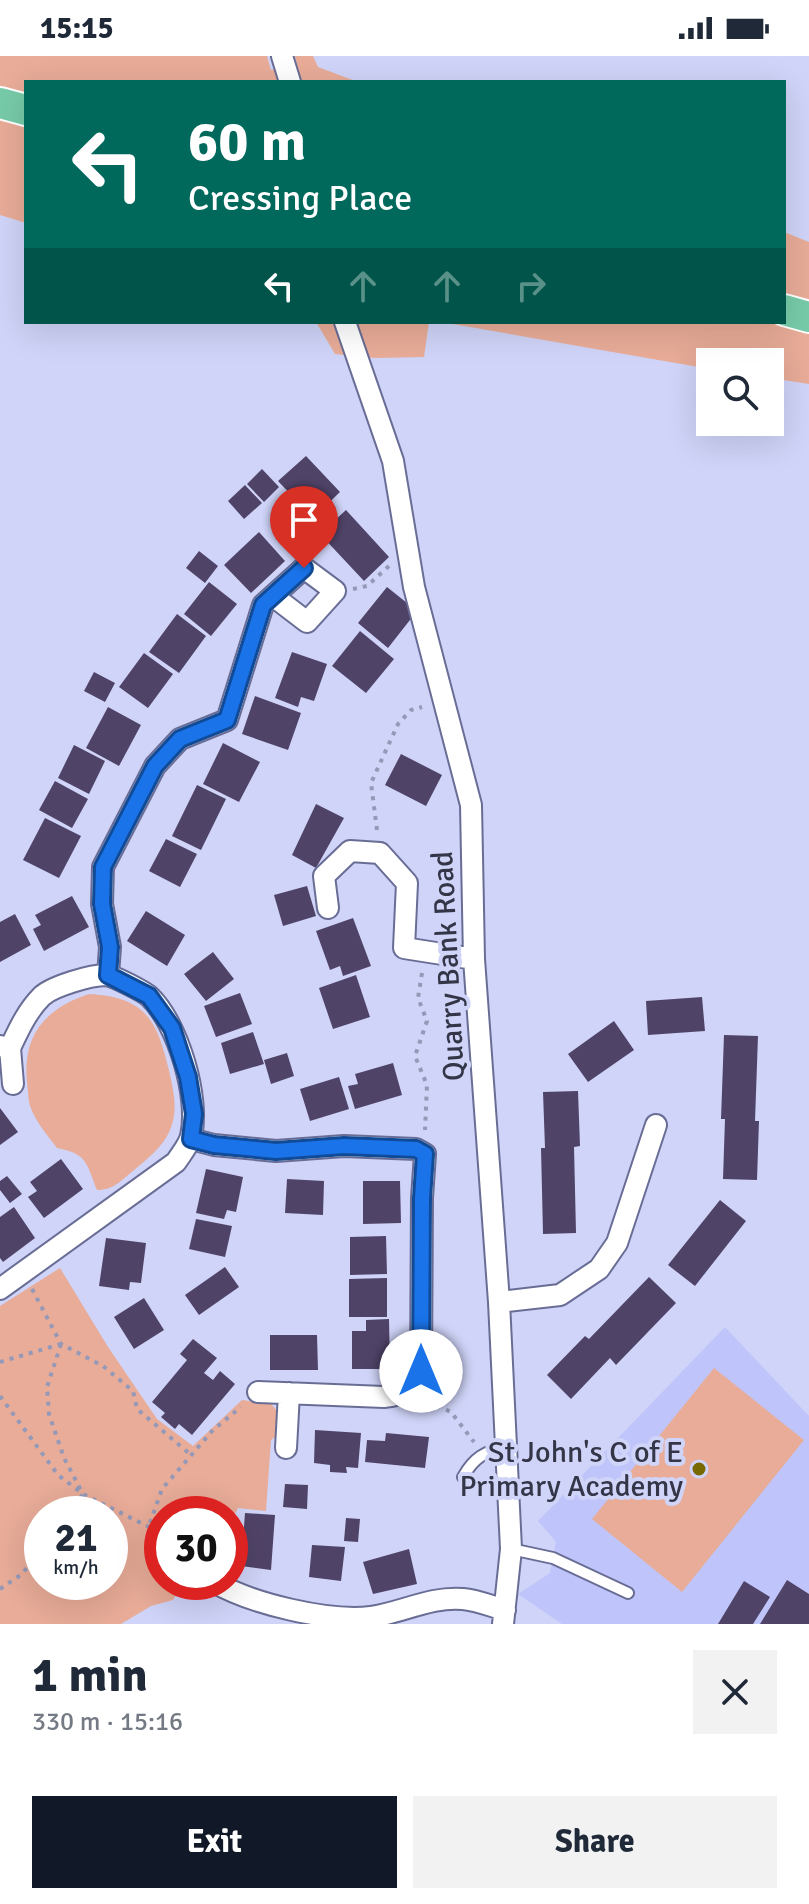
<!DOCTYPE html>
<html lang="en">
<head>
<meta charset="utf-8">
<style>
  body { margin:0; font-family:Signika,sans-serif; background:#f2f2f3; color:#1f2937; height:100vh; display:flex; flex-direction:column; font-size:30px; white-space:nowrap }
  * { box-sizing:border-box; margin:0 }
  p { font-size:26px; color:#747a83 }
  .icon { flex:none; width:44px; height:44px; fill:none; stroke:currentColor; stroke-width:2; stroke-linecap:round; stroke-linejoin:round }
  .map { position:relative; height:1568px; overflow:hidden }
  .panel { display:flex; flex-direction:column; background:#fff; flex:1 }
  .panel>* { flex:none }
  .banner { position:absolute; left:24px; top:24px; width:762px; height:244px; border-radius:0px; box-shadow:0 8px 32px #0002; background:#00695c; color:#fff; overflow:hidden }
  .fabs { position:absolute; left:696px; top:292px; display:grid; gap:16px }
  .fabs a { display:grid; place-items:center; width:88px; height:88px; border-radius:0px; background:#fff; box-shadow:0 8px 32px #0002; font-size:40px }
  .speed { position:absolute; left:24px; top:1440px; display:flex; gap:16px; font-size:40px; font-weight:700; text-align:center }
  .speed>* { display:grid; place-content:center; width:104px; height:104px; border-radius:50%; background:#fff; box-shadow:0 8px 32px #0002; line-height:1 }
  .speed small { font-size:20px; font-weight:400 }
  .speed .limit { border:12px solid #d22; background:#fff; color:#111 }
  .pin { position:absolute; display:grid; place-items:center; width:68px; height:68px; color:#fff; margin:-82px -34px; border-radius:50% 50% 50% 0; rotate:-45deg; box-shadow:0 0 8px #0007 }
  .pin .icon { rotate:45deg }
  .me { position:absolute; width:88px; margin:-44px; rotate:0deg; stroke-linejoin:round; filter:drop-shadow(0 0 6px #0008) }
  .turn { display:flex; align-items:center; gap:28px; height:168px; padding:0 32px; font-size:36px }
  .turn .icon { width:104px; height:104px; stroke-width:2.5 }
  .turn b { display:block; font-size:56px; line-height:68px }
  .lanes { display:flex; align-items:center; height:76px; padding:0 32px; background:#0003; justify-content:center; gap:40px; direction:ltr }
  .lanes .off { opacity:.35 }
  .round { display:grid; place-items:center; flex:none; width:84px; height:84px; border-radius:0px; background:#f2f2f3 }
  .overview { display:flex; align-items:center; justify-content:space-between; height:136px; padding:0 32px }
  h1 { font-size:48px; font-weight:700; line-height:60px }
  .button { display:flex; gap:16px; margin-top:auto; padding:16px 32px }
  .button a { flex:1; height:92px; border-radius:0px; background:#111827; color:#fff; font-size:32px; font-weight:700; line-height:92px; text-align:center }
  .button a+a { background:#f2f2f3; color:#1f2937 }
  .status { display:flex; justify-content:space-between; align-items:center; height:56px; padding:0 40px; background:#fff; direction:ltr }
  .status svg { height:22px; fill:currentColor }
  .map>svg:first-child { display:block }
</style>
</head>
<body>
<div class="status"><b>15:15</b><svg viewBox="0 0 49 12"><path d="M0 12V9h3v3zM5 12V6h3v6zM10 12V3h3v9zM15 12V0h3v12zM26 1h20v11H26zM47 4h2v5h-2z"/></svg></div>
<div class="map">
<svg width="809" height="1568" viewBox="0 0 809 1568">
  <rect width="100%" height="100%" fill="#cfd4f8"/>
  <path fill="#bfc5fa" d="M725 1271 809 1360V1568H562L518 1538 550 1517 556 1486 538 1465Z"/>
  <path fill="#e8ac98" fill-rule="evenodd" d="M0 0H267L271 14 297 9 295 0H313L318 11 358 26H26V40L0 34Z
    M0 61 26 68V167L0 159Z
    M784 176 809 186V246L784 239Z
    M316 266H429L424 301 375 302 335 298Z
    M441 266H777L809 275V328L770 322V306H710V313Z
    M89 938C148 941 158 967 170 1019 174 1038 178 1055 170 1074 163 1091 147 1103 133 1115 120 1125 114 1134 97 1134 86 1107 88 1098 57 1092 48 1080 35 1065 30 1050 28 1043 28 1033 27 1026 22 979 46 952 89 938Z
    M60 1212 108 1291 157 1363 193 1390 242 1344 271 1348 279 1357 278 1379 271 1384 266 1455 238 1452 230 1468V1458H162V1484L153 1498 162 1504V1526H181L182 1529 173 1544 151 1550 121 1568H0V1250ZM42 1458H110V1526H42Z
    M714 1312 804 1384 682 1536 592 1463Z"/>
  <path fill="#504368" d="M306 400 340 436 313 462 278 425Z
    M262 413 279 431 264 446 247 428Z
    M245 429 262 447 244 463 228 445Z
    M346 454 389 501 364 525 320 478Z
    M259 476 285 505 251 537 224 509Z
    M199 495 218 510 205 527 186 512Z
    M209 526 237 548 211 580 184 558Z
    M387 531 417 555 388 592 358 567Z
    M177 558 206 580 179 617 149 596Z
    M360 575 394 603 366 637 332 610Z
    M292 596 327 608 314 645 301 641 298 651 275 642Z
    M144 597 173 618 148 652 119 631Z
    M94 616 115 627 105 646 84 635Z
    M255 640 301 657 288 694 242 678Z
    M108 651 141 669 119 710 86 692Z
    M223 687 260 706 239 746 203 728Z
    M74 689 105 705 89 738 58 722Z
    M401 698 442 719 426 750 385 729Z
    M55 725 88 743 72 772 39 754Z
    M197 729 226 743 201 794 172 780Z
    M316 748 344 762 316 812 292 799Z
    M45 762 81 780 59 822 23 804Z
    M166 783 197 798 180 831 149 815Z
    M307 830 316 860 283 870 274 839Z
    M72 840 89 871 44 895 33 873 41 869 35 859Z
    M146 855 185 879 167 910 127 885Z
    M15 858 31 889 0 906V866Z
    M353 862 371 910 343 920 340 910 330 914 316 875Z
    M213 896 234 923 206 945 184 918Z
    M356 919 370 961 333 973 319 932Z
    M240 937 252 968 216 981 204 950Z
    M702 941 705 975 648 979 646 945Z
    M614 965 634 994 588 1026 568 998Z
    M253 976 264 1008 230 1018 221 987Z
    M724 979 758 980 755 1065H759L757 1124 723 1123 725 1063H721Z
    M287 997 294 1020 271 1028 264 1004Z
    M393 1007 402 1039 355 1053 348 1030 358 1028 355 1018Z
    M339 1021 349 1053 310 1065 300 1033Z
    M578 1035 580 1090 574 1091 576 1177 543 1178 541 1092H545L543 1036Z
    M0 1052 18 1076 0 1089Z
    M61 1103 83 1133 44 1162 28 1141 37 1135 30 1126Z
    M206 1113 243 1121 236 1156 227 1154 224 1163 196 1157Z
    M7 1120 22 1138 10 1147 0 1134V1125Z
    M287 1123 324 1125 323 1159 285 1157Z
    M363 1125H400L401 1167 363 1168Z
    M720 1144 746 1165 695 1230 668 1209Z
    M14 1151 35 1182 3 1206 0 1202V1161Z
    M196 1163 232 1170 225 1201 189 1193Z
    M386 1180 387 1218 350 1219V1181Z
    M106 1182 146 1187 141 1227 130 1226 129 1234 99 1230Z
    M225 1211 239 1231 199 1259 185 1239Z
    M649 1221 676 1247 616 1309 610 1302 571 1343 547 1319 585 1280 589 1283Z
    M387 1222V1261H349V1223Z
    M144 1242 164 1274 134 1293 114 1261Z
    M389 1263 390 1313H352V1275H366V1264Z
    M270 1279H317L318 1314H270Z
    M193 1283 217 1302 204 1317 213 1324 220 1315 235 1328 192 1379 179 1368 175 1373 161 1361 165 1357 152 1346 187 1304 180 1298Z
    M315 1374 361 1377 358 1412 346 1411 347 1417 330 1416V1409L314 1407Z
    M386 1377 429 1381 425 1412 365 1406 367 1384 385 1385Z
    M285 1428 308 1429 307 1453 283 1451Z
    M245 1457 275 1459 271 1514 241 1510Z
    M346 1462 360 1463 358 1486 344 1485Z
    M312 1489 345 1491 341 1525 309 1521Z
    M409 1493 417 1528 373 1538 363 1506Z
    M787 1524 809 1538V1568H760Z
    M744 1525 770 1541 753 1568H718Z"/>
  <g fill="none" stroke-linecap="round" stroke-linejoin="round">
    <defs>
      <path id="service" d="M463 1421C474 1401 485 1396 506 1390
        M511 1493 553 1502 628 1537"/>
      <path id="minor" d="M282 0 290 26
        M345 266 393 405 414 531 471 749 474 903 499 1246 511 1493 503 1568
        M328 852 324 820 350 795 380 797 407 827 404 892 474 903
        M108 919 110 891 102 848 103 811 155 710 180 683 227 664 263 549 304 512 335 535 307 566 273 540
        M0 990 10 992C19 973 27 955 42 940 53 930 91 919 106 919 114 920 145 936 150 941 178 968 200 1042 191 1080 189 1089 181 1098 176 1106L0 1233
        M10 992 13 1028
        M191 1083 214 1089 276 1095 344 1090 416 1093 425 1098 422 1142 421 1315C413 1334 405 1339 384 1341L258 1336
        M499 1246 560 1239 599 1213 617 1187 656 1069
        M286 1392 289 1337
        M161 1487 162 1488
        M214 1526C252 1548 328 1566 371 1561 401 1557 431 1540 463 1543 476 1544 491 1550 505 1554"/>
      <path id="primary" d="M0 47 26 54
        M784 254 809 261"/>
    </defs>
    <use href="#service" stroke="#696d95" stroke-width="14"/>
    <use href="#minor" stroke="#696d95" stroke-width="24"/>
    <use href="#primary" stroke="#fff" stroke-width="34"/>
    <path stroke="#9599b7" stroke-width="4" stroke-dasharray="4 6" stroke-linecap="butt" d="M353 533 367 530 389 510
      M377 774 371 727 398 668 411 654 422 651
      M422 917 418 942 427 965 415 1000 427 1029 425 1074
      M32 1233 61 1288 103 1310 133 1335 137 1353 191 1399
      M61 1288 47 1331 49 1358 64 1402 83 1438 149 1471
      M0 1306 61 1288
      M0 1340 58 1419 83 1438 68 1458
      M428 1345 451 1356 474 1386
      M150 1467 162 1433 213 1374 241 1351
      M0 1533 22 1518 42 1492"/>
    <use href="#service" stroke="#fff" stroke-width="10"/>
    <use href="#minor" stroke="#fff" stroke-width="20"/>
    <use href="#primary" stroke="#77cba9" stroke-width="30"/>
  </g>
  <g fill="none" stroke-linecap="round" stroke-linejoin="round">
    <defs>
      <path id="route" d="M304 512 263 549 227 664 180 683 155 710 103 811 102 848 110 891 108 919 149 940 172 972 188 1021 194 1058 191 1083 214 1089 276 1095 344 1090 416 1093 425 1098 422 1142 421 1315"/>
    </defs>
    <use href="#route" stroke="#114b97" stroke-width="20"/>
    <use href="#route" stroke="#1a73e8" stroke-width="14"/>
  </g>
  <circle fill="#776800" stroke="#cfd4f8" stroke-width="3" cx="699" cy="1413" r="8"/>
  <g text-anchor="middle" stroke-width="8" stroke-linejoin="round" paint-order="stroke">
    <g font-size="30" fill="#343648" stroke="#cfd4f8">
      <text transform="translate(448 910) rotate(-93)" y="10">Quarry Bank Road</text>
    </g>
    <g font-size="30" fill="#343648" stroke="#cfd4f8" text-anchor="end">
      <text x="683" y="1406">St John's C of E<tspan x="683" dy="34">Primary Academy</tspan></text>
    </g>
  </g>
</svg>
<div class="fabs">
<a><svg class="icon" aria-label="search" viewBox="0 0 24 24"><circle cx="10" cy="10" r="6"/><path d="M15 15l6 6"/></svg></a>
</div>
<div class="speed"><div>21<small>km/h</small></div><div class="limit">30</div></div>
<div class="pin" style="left:304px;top:512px;background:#d93025"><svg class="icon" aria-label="arrive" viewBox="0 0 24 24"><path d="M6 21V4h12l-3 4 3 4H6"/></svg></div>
<svg class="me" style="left:421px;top:1315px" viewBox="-20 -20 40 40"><circle r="19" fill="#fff"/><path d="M0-13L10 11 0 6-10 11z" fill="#1a73e8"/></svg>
<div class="banner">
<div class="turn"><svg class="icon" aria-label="left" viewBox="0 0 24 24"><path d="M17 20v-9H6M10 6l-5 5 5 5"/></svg><div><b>60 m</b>Cressing Place</div></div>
<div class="lanes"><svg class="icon" aria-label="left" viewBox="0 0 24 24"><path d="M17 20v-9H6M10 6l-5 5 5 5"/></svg><svg class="icon off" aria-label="ahead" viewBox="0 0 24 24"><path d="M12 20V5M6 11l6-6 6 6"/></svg><svg class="icon off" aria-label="ahead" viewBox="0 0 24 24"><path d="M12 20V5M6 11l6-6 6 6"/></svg><svg class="icon off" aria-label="right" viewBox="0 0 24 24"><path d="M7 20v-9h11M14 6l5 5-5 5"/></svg></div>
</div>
</div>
<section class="panel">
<div class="overview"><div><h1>1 min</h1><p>330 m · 15:16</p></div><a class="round"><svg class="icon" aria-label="close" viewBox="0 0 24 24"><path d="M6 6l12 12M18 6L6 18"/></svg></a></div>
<div class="button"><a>Exit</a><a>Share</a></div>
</section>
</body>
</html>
